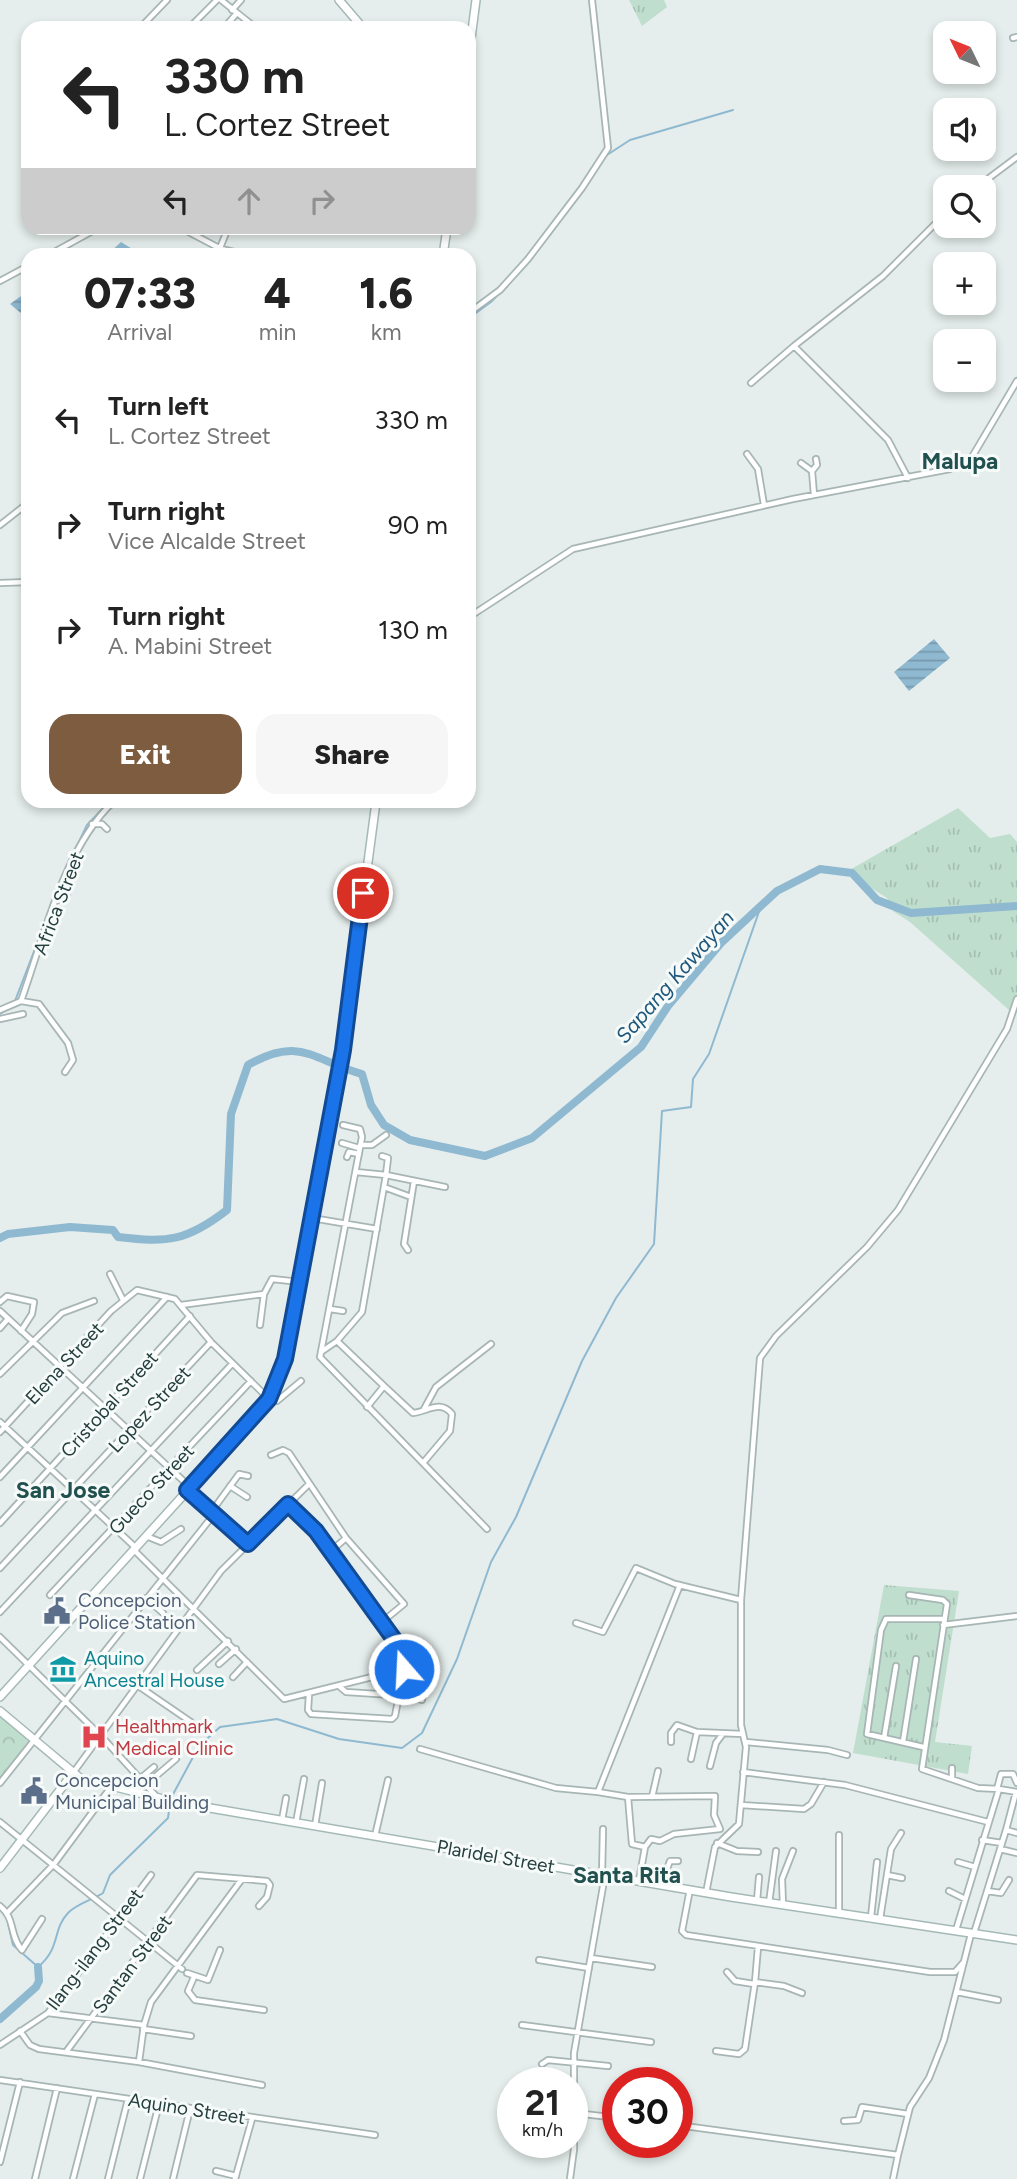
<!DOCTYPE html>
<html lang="en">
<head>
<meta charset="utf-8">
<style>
  body { margin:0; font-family:Figtree,sans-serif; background:#f6f6f6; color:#222; height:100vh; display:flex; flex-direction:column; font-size:26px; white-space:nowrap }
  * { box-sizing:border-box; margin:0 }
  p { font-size:23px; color:#767676 }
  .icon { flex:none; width:38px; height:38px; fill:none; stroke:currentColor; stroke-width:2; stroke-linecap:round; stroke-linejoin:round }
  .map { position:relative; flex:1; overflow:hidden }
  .sheet { position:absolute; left:21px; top:248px; width:455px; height:560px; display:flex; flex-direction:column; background:#fff; border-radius:21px; box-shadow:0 4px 10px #0003 }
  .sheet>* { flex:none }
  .banner { position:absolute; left:21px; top:21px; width:455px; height:214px; border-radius:21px; box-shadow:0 4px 10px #0003; background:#fff; color:#222; overflow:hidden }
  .needle { width:46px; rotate:313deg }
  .fabs { position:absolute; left:933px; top:21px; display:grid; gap:14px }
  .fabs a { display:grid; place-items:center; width:63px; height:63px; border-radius:14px; background:#fff; box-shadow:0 4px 10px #0003; font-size:35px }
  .speed { position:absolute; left:497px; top:2067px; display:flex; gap:14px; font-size:35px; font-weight:700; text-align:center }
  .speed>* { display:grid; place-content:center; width:91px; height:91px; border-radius:50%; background:#fff; box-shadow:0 4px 10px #0003; line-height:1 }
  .speed small { font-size:18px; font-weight:400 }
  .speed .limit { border:10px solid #d22; background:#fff; color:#111 }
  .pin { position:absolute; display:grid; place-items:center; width:60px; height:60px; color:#fff; margin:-30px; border:4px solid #fff; border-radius:50%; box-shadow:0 2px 7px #0007 }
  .me { position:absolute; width:77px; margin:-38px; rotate:341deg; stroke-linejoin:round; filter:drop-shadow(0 0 5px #0008) }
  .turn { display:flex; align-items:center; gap:24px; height:147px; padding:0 28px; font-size:32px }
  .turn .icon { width:91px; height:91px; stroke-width:2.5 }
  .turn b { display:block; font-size:49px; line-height:60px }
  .lanes { display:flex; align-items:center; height:66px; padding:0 28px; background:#0003; justify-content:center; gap:35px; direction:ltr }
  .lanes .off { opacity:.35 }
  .eta { display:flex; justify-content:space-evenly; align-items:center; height:119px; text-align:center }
  .eta b { font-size:42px; font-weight:800; line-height:49px }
  .primary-button { display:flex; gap:14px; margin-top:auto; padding:14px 28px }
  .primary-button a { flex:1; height:80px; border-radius:21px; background:#7e5c3f; color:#fff; font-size:28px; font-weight:800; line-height:80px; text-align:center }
  .primary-button a+a { background:#f6f6f6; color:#222 }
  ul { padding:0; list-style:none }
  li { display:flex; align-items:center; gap:21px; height:105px; padding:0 28px }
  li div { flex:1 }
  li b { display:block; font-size:26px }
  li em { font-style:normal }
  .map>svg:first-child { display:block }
</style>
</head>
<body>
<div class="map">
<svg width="1017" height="2179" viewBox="0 0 1017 2179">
  <defs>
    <pattern id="grass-tufts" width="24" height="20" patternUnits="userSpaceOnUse" patternTransform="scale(1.75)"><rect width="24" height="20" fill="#bfdece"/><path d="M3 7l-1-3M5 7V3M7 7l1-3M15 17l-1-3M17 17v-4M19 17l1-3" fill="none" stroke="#a4c0b2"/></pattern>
    <pattern id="park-crowns" width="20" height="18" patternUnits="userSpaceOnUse" patternTransform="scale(1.75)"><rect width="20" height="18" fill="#bfdece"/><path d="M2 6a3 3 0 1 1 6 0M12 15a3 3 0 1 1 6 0" fill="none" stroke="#a4c0b2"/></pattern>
    <pattern id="water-rules" width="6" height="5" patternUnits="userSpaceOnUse" patternTransform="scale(1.75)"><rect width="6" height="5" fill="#8fb9d1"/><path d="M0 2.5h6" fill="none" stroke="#7598ab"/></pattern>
  </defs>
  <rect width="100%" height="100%" fill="#e5eeec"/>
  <path fill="url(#grass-tufts)" d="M629 0H664L667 7 642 26Z
    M958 808 990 838 1010 834 1017 842V1010L1008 1022 1009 1010 910 922 893 911 887 898 846 872Z
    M884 1585 959 1591 935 1742 972 1746 968 1774 853 1753Z"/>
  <path fill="url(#park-crowns)" d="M0 1717 28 1741 0 1779Z"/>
  <path fill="url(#water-rules)" d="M121 242 142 255H107Z
    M28 291V319L10 304Z
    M934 639 950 658 909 691 894 672Z"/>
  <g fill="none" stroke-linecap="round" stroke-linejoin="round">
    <path stroke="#8fb9d1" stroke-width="2" d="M607 155 630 140 733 110
      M535 253 557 225
      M469 318 491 302 527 263
      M65 871 87 825 109 802
      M15 1001 43 928
      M0 1014 9 1008
      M171 1798 199 1746 220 1727 277 1719 339 1739 402 1748 422 1733 457 1659 491 1562 516 1517 582 1361 616 1298 654 1244 662 1111 691 1107 693 1079 709 1054 761 906
      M8 1923 13 1945 38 1967C61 1948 52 1930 68 1913 76 1904 92 1900 103 1893L110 1875 168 1818 170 1803"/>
    <path stroke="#8fb9d1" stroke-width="8" d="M0 1238 8 1234 70 1227 113 1230 118 1237C168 1243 187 1241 227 1210L231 1114 248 1065C300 1035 312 1060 362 1074L371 1105 384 1125 410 1140 485 1156 532 1138 641 1047 668 1006 722 942 777 891 820 869 852 873 877 900 911 913 1017 906
      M0 2019 36 1987 39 1981 38 1967"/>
    <defs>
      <path id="street" d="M221 0 256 28
        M232 10 241 0
        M123 28H128
        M140 28 167 0
        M189 28 217 0
        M224 28 237 13
        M1013 38 1017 37
        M977 187 1017 157
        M181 228 221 249 252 256
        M220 248 228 228
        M47 256 98 228
        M220 256 225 250
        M0 281 28 266
        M469 313 500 290 528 259 582 188 608 148 592 0
        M751 383 794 346
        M747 454 758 469 764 505
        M801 463 812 471
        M908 478 888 440 794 346 883 276 945 214
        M814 495 812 471 817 465 816 459
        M0 525 28 503
        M0 583 28 582
        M469 617 573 549 793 499 950 469 972 457 1017 381
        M92 824H102L107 829
        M58 900 67 895
        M21 1001 39 1004 68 1043 73 1060 65 1072
        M0 1010 21 1001C44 937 63 850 113 802
        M0 1019 23 1014
        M343 1125 360 1129 362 1137 320 1357 487 1529
        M342 1143 359 1148
        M360 1145H372L386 1135
        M347 1157 349 1152 359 1154
        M356 1172 386 1175 388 1158 382 1156
        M384 1187 411 1197
        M312 1218 377 1229
        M408 1250 404 1244 414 1181
        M110 1274 123 1300
        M0 1302 7 1296 34 1302 32 1314 21 1331
        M181 1305 264 1294 272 1279 300 1282
        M330 1309 343 1311
        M0 1311 190 1487
        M260 1325 264 1294
        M0 1328 8 1319
        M337 1341 384 1386 367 1407
        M321 1352 337 1341 362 1312 386 1175 445 1187
        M0 1374 62 1313 94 1301
        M384 1386 413 1413C427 1412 440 1399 452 1414L450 1431 423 1463
        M424 1409 436 1387 491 1344
        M0 1422 135 1547
        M0 1432 111 1311 137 1290 175 1299 211 1342 269 1399 277 1401 301 1381
        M271 1455 283 1450 289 1453 346 1538 404 1604 382 1622
        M0 1477 167 1297
        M230 1486 247 1497
        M187 1491 248 1544
        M212 1511 239 1474 248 1476
        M0 1523 190 1316
        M146 1536 161 1542 181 1529
        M134 1550 284 1699 404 1669 396 1642 316 1531 288 1504
        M331 1551 346 1538
        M0 1568 211 1342
        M50 1595 251 1381
        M909 1595 943 1600 947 1604 922 1769 978 1788 999 1789
        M146 1598 163 1613
        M0 1612 232 1364
        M576 1623 603 1632 636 1568 675 1584 741 1600
        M943 1625 1017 1616
        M0 1637 101 1736 156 1796
        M219 1664 236 1649
        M197 1670 228 1641
        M233 1677 247 1662
        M137 1685 191 1722
        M340 1687 346 1692 408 1696 422 1700 430 1660
        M309 1694 308 1710 311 1714 392 1719 395 1716 404 1669
        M884 1738 896 1666
        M671 1742V1733L677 1725 697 1732
        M746 1742 828 1750 847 1755
        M903 1742 916 1659
        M923 1747 867 1734 881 1630 886 1619H944
        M420 1749 556 1788 598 1792
        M691 1759 697 1732 743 1734
        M710 1766 716 1743 722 1735
        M743 1772 845 1785 988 1822
        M73 1773 221 1571 309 1484
        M156 1776 176 1759
        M141 1778 154 1767
        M952 1779V1768
        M0 1783 215 1513
        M997 1789 1001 1774H1013L1017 1783
        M1016 1792 1006 1830 1017 1833
        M628 1797 632 1844 645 1847 639 1881
        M652 1797 658 1771
        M741 1805 804 1809 811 1804 824 1782
        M282 1820 286 1798
        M0 1822 182 1969
        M296 1823 304 1779
        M315 1826 322 1783
        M839 1835V1912
        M375 1836 388 1780
        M982 1840 1002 1843
        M717 1843 737 1851 758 1852
        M645 1847 651 1839 660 1841 674 1834 720 1829 714 1815 715 1796 628 1797 598 1792 680 1585
        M1000 1849 1017 1853
        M958 1862 975 1867
        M602 1875 603 1829
        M887 1875 902 1878
        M661 1884 670 1861H678
        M690 1889 682 1931 686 1935 930 1972H955L963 1963
        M949 1891 965 1899
        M987 1891 1001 1893 1009 1880
        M706 1893 715 1847 739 1824 746 1747 741 1725V1600L760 1358 776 1336 867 1247 898 1210 1007 1029 1017 999
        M757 1901 759 1877
        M769 1903 776 1851
        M783 1905 782 1879 793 1851
        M0 1906C16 1919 9 1936 22 1950L42 1919
        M8 1912 54 1864 111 1787
        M871 1917 877 1862
        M880 1919 891 1849 901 1833
        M956 1930 999 1789 1017 1792
        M974 1933 1006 1830
        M758 1947 755 1982 784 1986 802 1993
        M591 1958 652 1967
        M539 1960 589 1968
        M727 1972 735 1981 754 1984
        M187 1973 208 1980 220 1950
        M194 1977 188 1991 195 2000 264 2010
        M957 1992 998 2000
        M48 2013 144 2025
        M522 2025 651 2042
        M143 2029 191 2036
        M20 2031 30 2045 39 2049 139 2062 262 2085
        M0 2045 48 2013 151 1875
        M716 2051 739 2054 745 2049 755 1982
        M66 2052 197 1875 267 1881 270 1885 267 1897 259 1906
        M139 2062 144 2025 151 2002 242 1879
        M542 2064 548 2060 608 2066
        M0 2080 375 2135
        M575 2113 618 2118
        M844 2121 858 2120 862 2107 908 2114
        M677 2125 898 2155 910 2107 929 2078 944 2040 971 1934
        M0 2162 20 2082
        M216 2171 236 2176
        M35 2179 57 2088
        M73 2179 95 2094
        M108 2179 128 2099
        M140 2179 159 2104
        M173 2179 190 2109
        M235 2179 252 2119
        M570 2179 574 2149V2053L605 1875
        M893 2179 898 2155"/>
      <path id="secondary" d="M339 0 363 28
        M469 54 476 0
        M443 256 447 228
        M0 1697 259 1412 278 1381 285 1359 343 1050 376 802
        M0 1711 80 1778 175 1802 731 1897 1017 1940
        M0 1868 73 1773"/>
    </defs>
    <use href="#street" stroke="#a7b6b4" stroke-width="8"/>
    <use href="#secondary" stroke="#a4b9b6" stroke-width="10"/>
    <use href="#street" stroke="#fff" stroke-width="4.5"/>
    <use href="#secondary" stroke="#fff" stroke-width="7"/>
  </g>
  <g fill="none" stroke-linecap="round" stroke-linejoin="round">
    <defs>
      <path id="route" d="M363 893 343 1050 285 1359 269 1399 187 1490 248 1544 288 1504 316 1531 396 1642 404 1669"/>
    </defs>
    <use href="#route" stroke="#114b97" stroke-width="18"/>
    <use href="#route" stroke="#1a73e8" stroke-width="12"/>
  </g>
  <defs>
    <symbol id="civic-bare" viewBox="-9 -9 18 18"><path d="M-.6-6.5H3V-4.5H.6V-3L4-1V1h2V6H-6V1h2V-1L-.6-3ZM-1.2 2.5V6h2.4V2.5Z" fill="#5c6f8a" stroke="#f6faf9" stroke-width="2.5" paint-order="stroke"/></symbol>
    <symbol id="museum-bare" viewBox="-9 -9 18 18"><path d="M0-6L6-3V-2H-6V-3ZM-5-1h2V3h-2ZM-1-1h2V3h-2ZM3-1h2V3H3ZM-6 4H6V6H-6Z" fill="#0f9aa8" stroke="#f6faf9" stroke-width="2.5" paint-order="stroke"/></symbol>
    <symbol id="hospital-bare" viewBox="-9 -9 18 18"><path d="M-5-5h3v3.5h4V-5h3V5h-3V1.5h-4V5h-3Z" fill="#e0444e" stroke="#f6faf9" stroke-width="2.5" paint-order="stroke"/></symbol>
  </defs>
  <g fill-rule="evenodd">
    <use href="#civic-bare" x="38" y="1592" width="38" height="38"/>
    <use href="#museum-bare" x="44" y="1650" width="38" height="38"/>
    <use href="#hospital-bare" x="75" y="1718" width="38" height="38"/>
    <use href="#civic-bare" x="15" y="1772" width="38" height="38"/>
  </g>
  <g text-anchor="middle" stroke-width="6" stroke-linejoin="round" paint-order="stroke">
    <g font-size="19" fill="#243f3e" stroke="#f6faf9">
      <text transform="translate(58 903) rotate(-69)" y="7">Africa Street</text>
      <text transform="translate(64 1363) rotate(-47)" y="7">Elena Street</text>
      <text transform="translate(109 1404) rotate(-48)" y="7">Cristobal Street</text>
      <text transform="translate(149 1409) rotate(-47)" y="7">Lopez Street</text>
      <text transform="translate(151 1489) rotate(-47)" y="7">Gueco Street</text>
      <text transform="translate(496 1856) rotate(10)" y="7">Plaridel Street</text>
      <text transform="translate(94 1949) rotate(-53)" y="7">Ilang-ilang Street</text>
      <text transform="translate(132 1964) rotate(-53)" y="7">Santan Street</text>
      <text transform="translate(187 2108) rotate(9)" y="7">Aquino Street</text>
    </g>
    <g font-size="19" fill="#4e5e75" stroke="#f6faf9" text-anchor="start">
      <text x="78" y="1607">Concepcion<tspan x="78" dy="22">Police Station</tspan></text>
      <text x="55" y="1787">Concepcion<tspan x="55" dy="22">Municipal Building</tspan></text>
    </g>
    <g font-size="19" fill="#0d838f" stroke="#f6faf9" text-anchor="start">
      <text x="84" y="1665">Aquino<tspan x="84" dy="22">Ancestral House</tspan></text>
    </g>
    <g font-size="19" fill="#be3a42" stroke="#f6faf9" text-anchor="start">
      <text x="115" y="1733">Healthmark<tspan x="115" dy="22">Medical Clinic</tspan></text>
    </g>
    <g font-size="21" font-style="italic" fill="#1f587a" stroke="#f6faf9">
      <text transform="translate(675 977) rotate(-49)" y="7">Sapang Kawayan</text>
    </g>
    <g font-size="23" font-weight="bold" fill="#20514f" stroke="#f6faf9">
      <text x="960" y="469">Malupa</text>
      <text x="63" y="1498">San Jose</text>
      <text x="627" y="1883">Santa Rita</text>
    </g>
  </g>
</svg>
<div class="fabs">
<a><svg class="needle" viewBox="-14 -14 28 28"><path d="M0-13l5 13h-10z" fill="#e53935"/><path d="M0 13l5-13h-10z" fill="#767676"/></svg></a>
<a><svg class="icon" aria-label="sound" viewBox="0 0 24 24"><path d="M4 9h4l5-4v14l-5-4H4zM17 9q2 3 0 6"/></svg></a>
<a><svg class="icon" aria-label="search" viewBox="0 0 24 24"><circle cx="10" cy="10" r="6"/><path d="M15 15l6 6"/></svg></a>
<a>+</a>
<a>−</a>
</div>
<div class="speed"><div>21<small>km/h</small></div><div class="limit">30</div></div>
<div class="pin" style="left:363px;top:893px;background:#d93025"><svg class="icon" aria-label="arrive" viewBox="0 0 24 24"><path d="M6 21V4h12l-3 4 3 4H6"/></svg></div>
<svg class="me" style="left:404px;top:1669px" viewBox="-20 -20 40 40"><circle r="17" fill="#1a73e8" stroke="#fff" stroke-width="3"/><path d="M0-11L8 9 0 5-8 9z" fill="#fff"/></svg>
<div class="banner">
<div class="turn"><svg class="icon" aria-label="left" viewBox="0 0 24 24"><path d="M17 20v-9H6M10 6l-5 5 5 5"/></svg><div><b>330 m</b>L. Cortez Street</div></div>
<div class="lanes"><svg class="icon" aria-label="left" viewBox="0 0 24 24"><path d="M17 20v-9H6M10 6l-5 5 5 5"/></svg><svg class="icon off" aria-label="ahead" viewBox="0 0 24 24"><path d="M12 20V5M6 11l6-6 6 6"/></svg><svg class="icon off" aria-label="right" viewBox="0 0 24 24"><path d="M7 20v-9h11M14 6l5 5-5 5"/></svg></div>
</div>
<section class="sheet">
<div class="eta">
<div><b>07:33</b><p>Arrival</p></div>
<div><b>4</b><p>min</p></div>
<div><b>1.6</b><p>km</p></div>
</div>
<ul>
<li><svg class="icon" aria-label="left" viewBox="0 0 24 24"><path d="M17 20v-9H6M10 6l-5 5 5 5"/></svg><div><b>Turn left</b><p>L. Cortez Street</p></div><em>330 m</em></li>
<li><svg class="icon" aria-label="right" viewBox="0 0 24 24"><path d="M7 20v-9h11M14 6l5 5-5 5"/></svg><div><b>Turn right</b><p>Vice Alcalde Street</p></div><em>90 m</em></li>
<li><svg class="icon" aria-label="right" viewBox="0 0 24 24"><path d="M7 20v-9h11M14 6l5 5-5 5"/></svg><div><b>Turn right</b><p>A. Mabini Street</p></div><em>130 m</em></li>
</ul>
<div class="primary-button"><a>Exit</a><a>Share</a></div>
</section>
</div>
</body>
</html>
